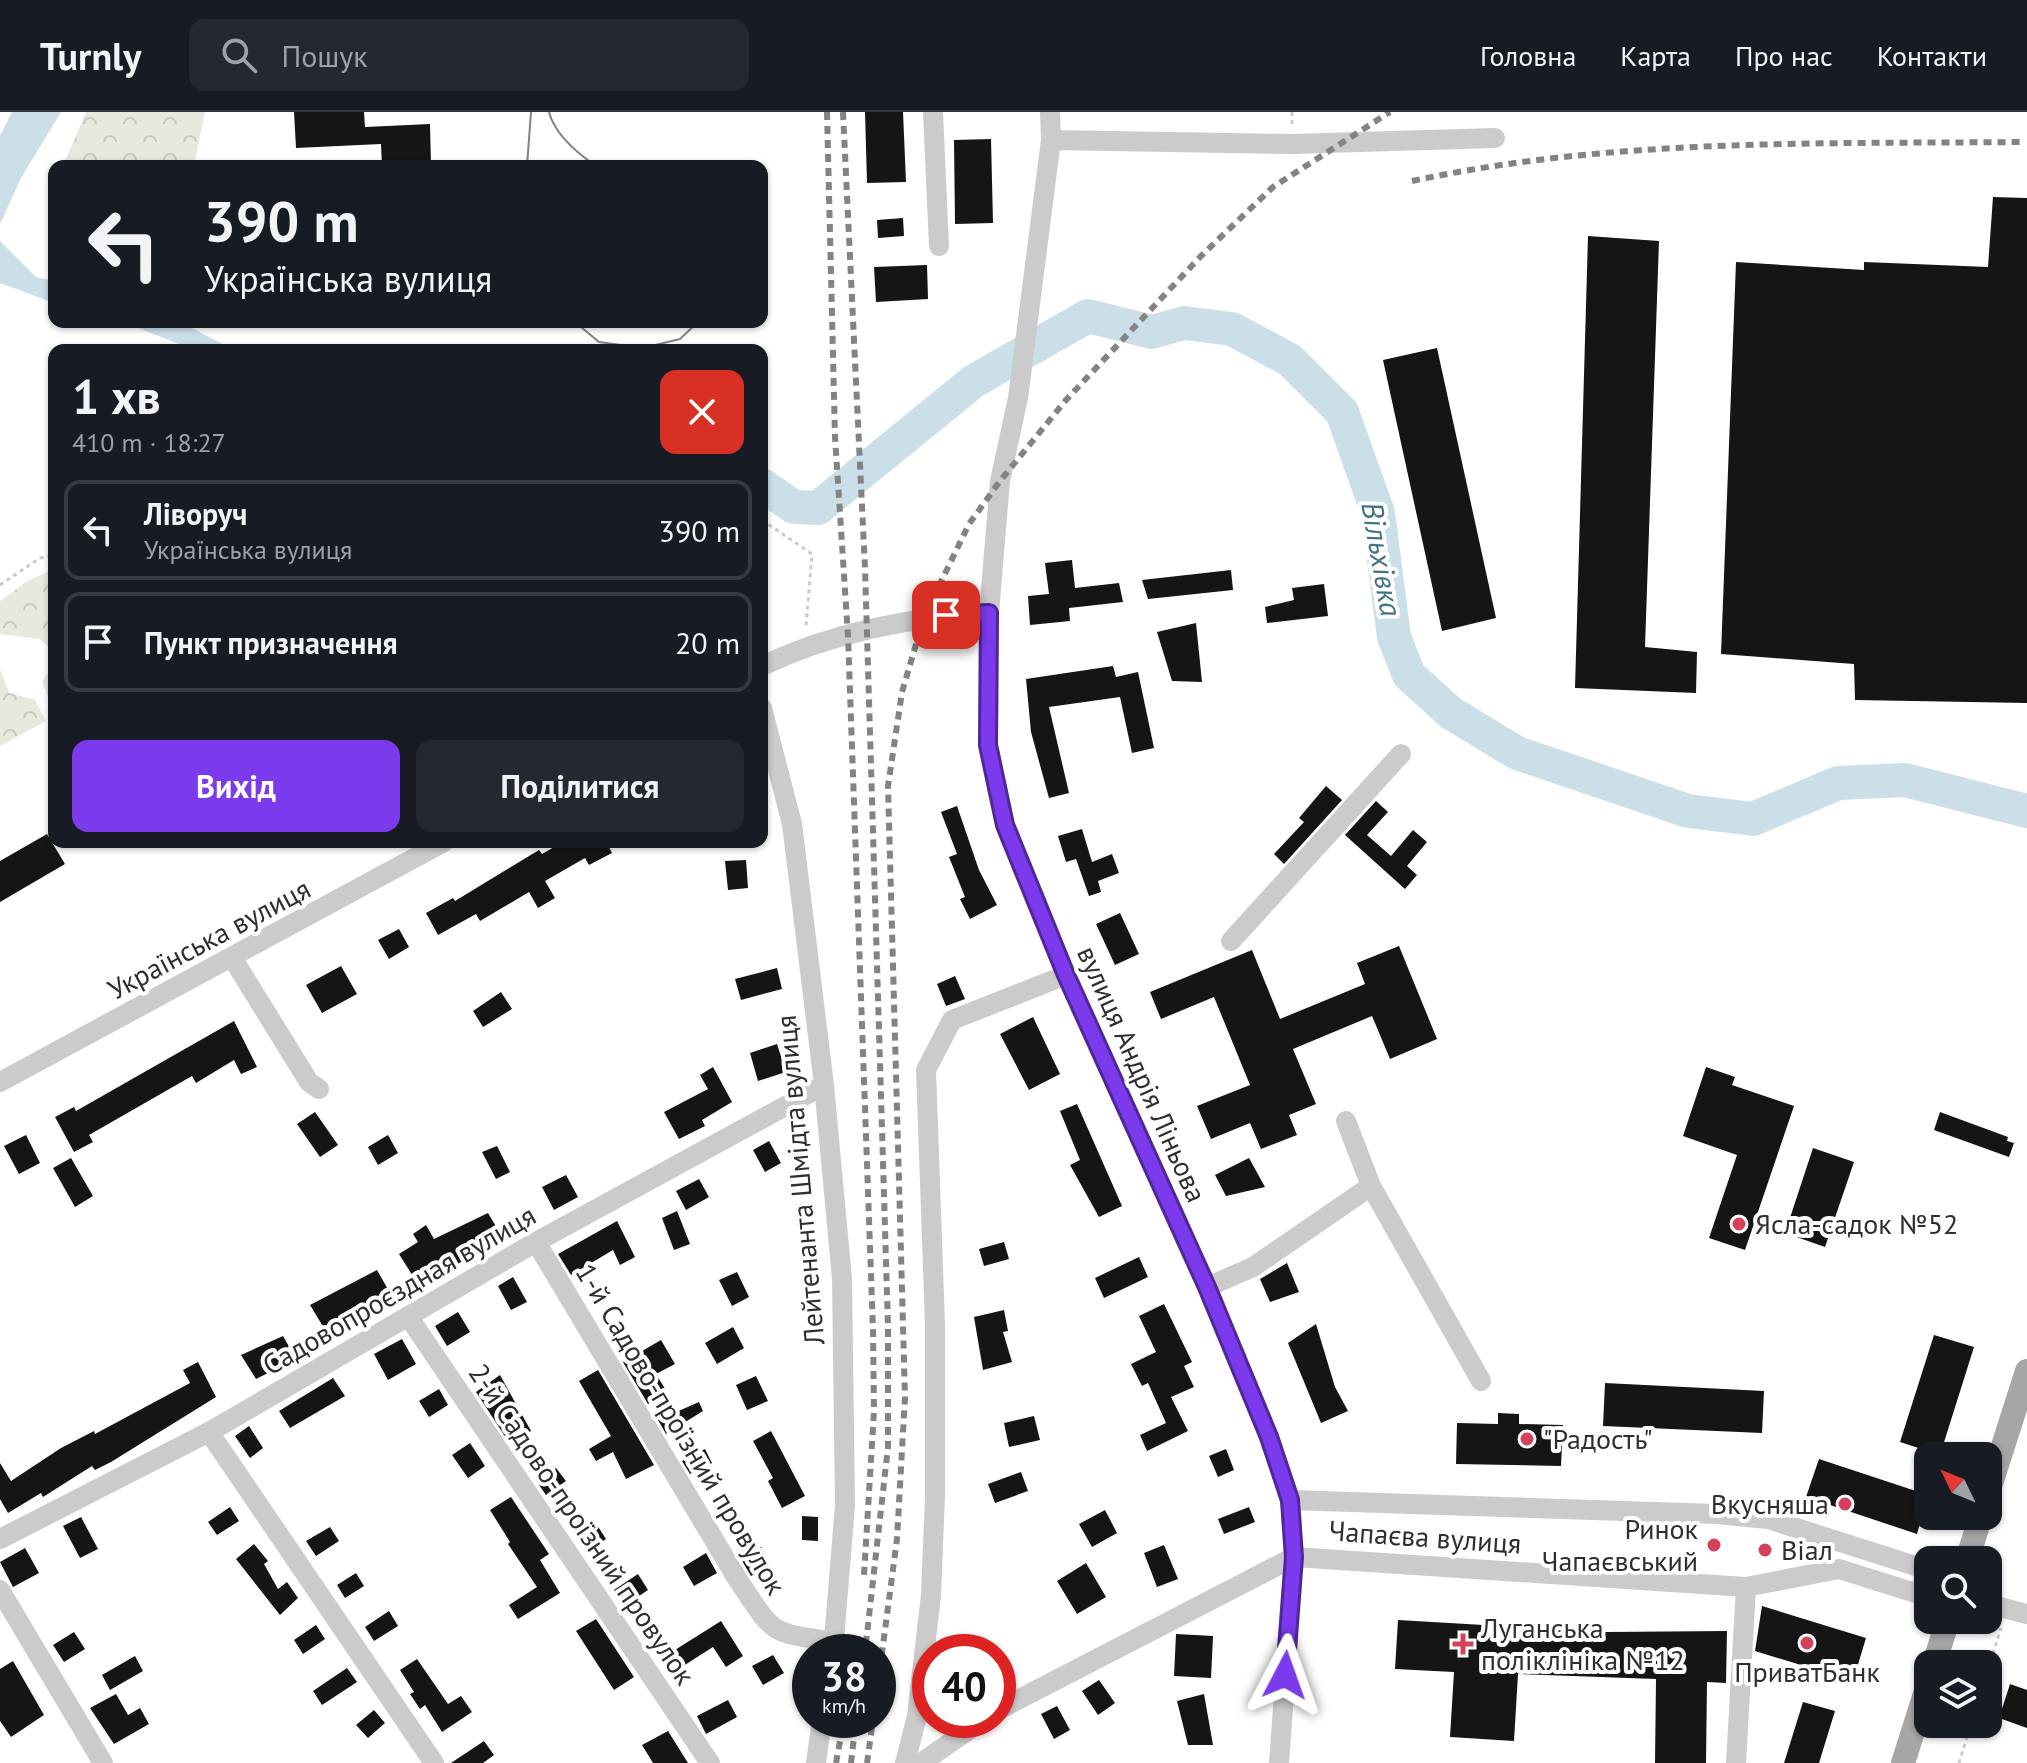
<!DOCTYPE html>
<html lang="uk">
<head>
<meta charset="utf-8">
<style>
  body { margin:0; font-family:"PT Sans",sans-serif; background:#242831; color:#f1f3f6; height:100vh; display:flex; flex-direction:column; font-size:30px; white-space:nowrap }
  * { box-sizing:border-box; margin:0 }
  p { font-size:26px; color:#9ea1a6 }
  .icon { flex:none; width:44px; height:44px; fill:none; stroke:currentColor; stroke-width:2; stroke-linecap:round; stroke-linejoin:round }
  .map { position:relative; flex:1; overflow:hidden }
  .side { position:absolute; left:48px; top:232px; width:720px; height:504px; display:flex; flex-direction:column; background:#171b24; border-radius:16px; box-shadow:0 2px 6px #0004 }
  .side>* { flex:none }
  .banner { position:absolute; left:48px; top:48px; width:720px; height:168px; border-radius:16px; box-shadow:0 2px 6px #0004; background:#171b24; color:#f1f3f6; overflow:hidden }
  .needle { width:52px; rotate:313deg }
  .controls { position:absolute; left:1914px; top:1330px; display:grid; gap:16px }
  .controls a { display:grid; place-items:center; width:88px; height:88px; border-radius:16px; background:#171b24; box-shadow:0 2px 6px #0004; font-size:40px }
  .speed { position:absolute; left:792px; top:1522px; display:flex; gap:16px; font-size:40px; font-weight:700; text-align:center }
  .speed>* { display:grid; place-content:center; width:104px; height:104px; border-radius:50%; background:#171b24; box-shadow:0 2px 6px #0004; line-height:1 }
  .speed small { font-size:20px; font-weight:400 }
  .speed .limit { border:12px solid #d22; background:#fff; color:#111 }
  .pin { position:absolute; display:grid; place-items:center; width:68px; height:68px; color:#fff; margin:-34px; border-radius:16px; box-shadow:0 4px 12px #0006 }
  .me { position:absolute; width:88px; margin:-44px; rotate:4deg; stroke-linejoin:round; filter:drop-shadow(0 0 6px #0008) }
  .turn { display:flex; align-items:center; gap:28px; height:168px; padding:0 24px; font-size:36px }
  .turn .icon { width:104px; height:104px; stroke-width:2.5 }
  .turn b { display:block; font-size:56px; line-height:68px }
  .round { display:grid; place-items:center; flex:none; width:84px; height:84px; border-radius:16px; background:#242831 }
  .headline { display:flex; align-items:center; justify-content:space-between; height:136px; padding:0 24px }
  h1 { font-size:48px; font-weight:700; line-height:60px }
  .primary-button { display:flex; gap:16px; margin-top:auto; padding:16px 24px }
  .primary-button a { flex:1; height:92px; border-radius:16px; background:#7c3aed; color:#fff; font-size:32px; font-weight:700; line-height:92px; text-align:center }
  .primary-button a+a { background:#242831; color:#f1f3f6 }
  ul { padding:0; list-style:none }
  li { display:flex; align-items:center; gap:24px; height:100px; margin:0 16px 12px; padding:0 8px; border:4px solid #363941; border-radius:16px }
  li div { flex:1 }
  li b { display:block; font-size:30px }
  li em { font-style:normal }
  header { display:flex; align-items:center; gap:48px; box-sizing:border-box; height:112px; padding:0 40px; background:#171b24; border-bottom:2px solid #363941 }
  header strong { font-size:38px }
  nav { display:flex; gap:44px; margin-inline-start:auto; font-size:28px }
  .search { width:560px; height:72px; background:#242831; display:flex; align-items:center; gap:20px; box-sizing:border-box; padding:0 28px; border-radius:16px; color:#9ea1a6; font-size:30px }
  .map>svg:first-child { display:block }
</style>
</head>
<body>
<header>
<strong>Turnly</strong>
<div class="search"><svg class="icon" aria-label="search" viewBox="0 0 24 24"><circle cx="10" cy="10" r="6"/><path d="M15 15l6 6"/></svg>Пошук</div>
<nav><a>Головна</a><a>Карта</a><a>Про нас</a><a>Контакти</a></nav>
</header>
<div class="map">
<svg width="2027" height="1651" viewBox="0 0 2027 1651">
  <defs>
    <pattern id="forest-crowns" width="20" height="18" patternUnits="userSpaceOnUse" patternTransform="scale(2)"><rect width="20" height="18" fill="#e5eadd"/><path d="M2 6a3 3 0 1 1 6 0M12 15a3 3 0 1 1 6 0" fill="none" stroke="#c5c9be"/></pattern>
  </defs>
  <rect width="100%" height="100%" fill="#fff"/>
  <path fill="url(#forest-crowns)" d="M86 0H205L194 54H63Z
    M54 457V598L42 569 48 561 52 537 39 527 0 522V489L29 468Z
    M0 557 9 581 35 588 46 609 0 634Z"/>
  <path fill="#cbdfe8" d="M12 0H61L21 66 0 112V24Z
    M0 129 36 165 54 169V191L0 171Z
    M123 210H180L234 238H194Z"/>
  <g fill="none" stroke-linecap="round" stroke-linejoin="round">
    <path stroke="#cbdfe8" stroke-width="34" d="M762 373 794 395 818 396 974 269 1088 204 1152 220 1184 211 1232 217 1290 248 1342 300 1378 401 1394 525 1409 563 1451 601 1517 641 1688 699 1753 707 1838 671 1905 668 2027 699"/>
  </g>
  <path fill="#151515" d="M294 0H364L365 15 430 12 431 54H382L381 32 296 36Z
    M865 0H903L906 70 867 71Z
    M991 27 993 111 955 112 954 28Z
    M1993 85 2027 86V591L1855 588 1854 552 1721 542 1736 150 1864 158V150L1988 155Z
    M903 106 904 124 878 126 877 108Z
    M1588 124 1659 129 1645 535 1697 540 1696 581 1575 576Z
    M927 153 928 187 876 190 874 155Z
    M1437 236 1496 506 1442 519 1383 248Z
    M1072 448 1075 476 1119 471 1123 490 1069 496 1070 509 1030 513 1028 484 1049 482 1045 451Z
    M1231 458 1233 478 1148 487 1142 468Z
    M1324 472 1328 504 1267 511 1265 495 1294 488 1292 476Z
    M1196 511 1202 570 1172 569 1157 520Z
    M1113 554 1116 565 1138 560 1154 636 1132 641 1120 585 1049 595 1069 681 1049 686 1031 620 1026 567Z
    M1326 674 1342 688 1284 752 1274 742 1304 710 1299 706Z
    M1376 689 1388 700 1367 723 1391 744 1413 718 1427 730 1407 754 1417 763 1405 777 1345 723Z
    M957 694 979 758 997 793 970 807 960 787 965 785 949 745 957 742 941 700Z
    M1082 717 1092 750 1112 742 1119 761 1098 769 1101 780 1089 784 1076 747 1066 750 1058 724Z
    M47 722 65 752 0 790V749Z
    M563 730 566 736 576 730H613L608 733 612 741 589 753 585 746 545 769 555 786 538 796 529 780 480 809 476 802 438 823 426 801 453 786 455 789 539 738 542 742Z
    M746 748 748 776 728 778 725 749Z
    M1120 801 1139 842 1115 853 1096 812Z
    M399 817 409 835 389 847 378 828Z
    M1399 834 1437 927 1390 947 1372 904 1293 937 1316 992 1289 1003 1297 1023 1261 1037 1250 1011 1211 1027 1197 994 1250 973 1214 885 1161 907 1150 880 1252 838 1280 907 1365 872 1357 851Z
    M341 854 357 882 322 901 306 873Z
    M777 856 782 877 741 888 735 867Z
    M955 864 965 887 946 894 937 872Z
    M501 880 512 897 483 915 473 899Z
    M1033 905 1060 962 1029 978 1000 922Z
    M234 909 257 955 241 962 234 948 196 971 192 964 89 1023 93 1030 74 1040 55 1005 74 995 76 999Z
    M777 932 786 960 758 969 750 941Z
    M713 955 732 990 702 1008 705 1014 679 1027 664 1000 708 977 700 963Z
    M1706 955 1735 965 1732 973 1794 994 1745 1138 1709 1126 1737 1043 1683 1024Z
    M1077 992 1122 1094 1099 1105 1070 1053 1080 1048 1060 999Z
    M315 1000 338 1033 320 1045 297 1012Z
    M1940 1000 2008 1025 2007 1029 2014 1031 2009 1045 1934 1018Z
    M26 1023 40 1051 19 1062 4 1034Z
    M388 1023 398 1041 378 1053 368 1035Z
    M769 1029 781 1051 765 1060 753 1038Z
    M497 1034 510 1060 496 1067 482 1040Z
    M1813 1036 1854 1050 1825 1135 1785 1121Z
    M71 1046 93 1084 75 1095 53 1056Z
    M1249 1046 1265 1075 1226 1084 1215 1063Z
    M566 1063 578 1085 554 1098 542 1075Z
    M699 1067 709 1085 686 1098 676 1079Z
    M677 1099 690 1132 674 1138 662 1106Z
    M488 1101 503 1126 419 1174 399 1142 418 1130 413 1122 426 1113 434 1127Z
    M617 1109 635 1145 620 1153 613 1138 571 1163 558 1142Z
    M1004 1130 1009 1147 984 1154 979 1137Z
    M1139 1145 1148 1165 1104 1186 1095 1166Z
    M1287 1151 1299 1180 1270 1190 1260 1167Z
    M377 1158 394 1188 343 1214 345 1217 330 1226 310 1193Z
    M737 1160 749 1185 732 1194 719 1168Z
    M513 1165 527 1190 511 1198 498 1174Z
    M1164 1192 1192 1250 1184 1254 1194 1275 1171 1285 1188 1319 1147 1339 1140 1323 1166 1311 1148 1271 1142 1274 1131 1252 1156 1240 1139 1204Z
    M1004 1198 1008 1219 1003 1220 1012 1250 983 1258 974 1205Z
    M458 1200 470 1220 447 1234 435 1214Z
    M1316 1212 1335 1275 1348 1299 1321 1311 1288 1231Z
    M733 1215 744 1236 717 1252 705 1231Z
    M1934 1223 1974 1235 1940 1343 1900 1330Z
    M283 1224 296 1247 256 1267 241 1243Z
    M402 1227 416 1252 388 1268 374 1242Z
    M661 1228 675 1252 656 1262 667 1280 648 1292 623 1250Z
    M198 1250 216 1285 111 1350 95 1358 92 1354 43 1385 41 1381 8 1401 0 1387V1351L11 1369 61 1336 94 1319 95 1322 190 1271 183 1258Z
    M598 1258 654 1353 626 1367 613 1340 596 1349 589 1337 611 1324 579 1269Z
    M500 1263 531 1319 510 1332 476 1280Z
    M756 1264 768 1289 747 1298 736 1273Z
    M333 1266 345 1284 290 1316 279 1299Z
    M1605 1271 1764 1279 1762 1321 1603 1314Z
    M439 1277 448 1293 429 1305 419 1289Z
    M699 1290 703 1299 666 1322 658 1308Z
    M1498 1301 1519 1302V1312L1563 1313 1561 1354 1456 1352 1457 1311 1498 1312Z
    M1034 1304 1040 1328 1009 1335 1004 1311Z
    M249 1314 263 1336 250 1346 235 1324Z
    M771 1319 805 1384 782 1396 768 1369 773 1366 753 1329Z
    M470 1331 485 1354 468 1366 452 1343Z
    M705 1337 712 1351 690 1362 682 1349Z
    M1226 1337 1234 1358 1218 1365 1209 1344Z
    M1819 1347 1928 1383 1917 1422 1806 1385Z
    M556 1356 566 1369 546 1383 537 1370Z
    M1021 1360 1028 1379 995 1391 988 1372Z
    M511 1385 549 1442 540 1448 560 1481 518 1507 509 1493 537 1475 508 1432 510 1430 490 1398Z
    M230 1395 239 1409 217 1423 208 1410Z
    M1249 1395 1255 1410 1224 1422 1218 1407Z
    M1105 1398 1117 1421 1092 1435 1079 1412Z
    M802 1404 818 1405V1429L802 1428Z
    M81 1405 98 1437 80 1446 63 1414Z
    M597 1413 606 1427 587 1440 577 1426Z
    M330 1415 339 1429 316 1444 306 1429Z
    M254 1432 268 1449 264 1452 278 1477 287 1470 298 1486 280 1503 236 1447Z
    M1164 1433 1178 1467 1157 1475 1144 1441Z
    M761 1435 771 1453 751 1464 741 1447Z
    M25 1436 39 1461 13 1475 0 1450Z
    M706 1441 717 1461 694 1474 683 1455Z
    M1086 1451 1106 1485 1077 1502 1057 1469Z
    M356 1461 364 1474 345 1486 337 1473Z
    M638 1462 648 1478 624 1494 614 1478Z
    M1762 1494 1866 1526 1853 1569 1755 1539Z
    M389 1499 398 1514 374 1529 365 1515Z
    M596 1507 634 1565 614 1578 576 1519Z
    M1398 1508 1606 1520 1727 1519 1726 1571 1707 1570 1706 1651H1655L1656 1567 1518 1562 1514 1629 1450 1625 1454 1560 1395 1557Z
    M721 1509 743 1544 726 1555 713 1535 669 1563 659 1548Z
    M316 1513 325 1527 303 1542 294 1528Z
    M74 1520 85 1537 64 1550 53 1533Z
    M1176 1522 1213 1524 1211 1566 1174 1564Z
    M773 1543 784 1561 763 1573 752 1554Z
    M135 1544 143 1559 110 1578 102 1563Z
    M417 1547 448 1592 461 1584 472 1600 442 1620 425 1593 420 1597 410 1582 414 1580 400 1558Z
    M13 1549 44 1603 11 1625 0 1609V1557Z
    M347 1556 357 1570 322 1593 313 1579Z
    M1099 1568 1115 1591 1098 1603 1082 1579Z
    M2010 1572 2027 1578V1616L1999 1606Z
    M116 1582 128 1603 140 1596 149 1612 114 1632 90 1596Z
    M1204 1582 1213 1633H1188L1177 1589Z
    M728 1588 737 1605 706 1622 697 1604Z
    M1803 1590 1835 1599 1819 1651H1784Z
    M1057 1594 1070 1618 1054 1627 1041 1602Z
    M374 1598 385 1611 368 1626 356 1613Z
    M668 1619 688 1651H653L642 1633Z
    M484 1629 494 1643 483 1651H451Z"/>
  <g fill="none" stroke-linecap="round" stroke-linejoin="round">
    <path stroke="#cbcbcb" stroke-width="3" stroke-dasharray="4 4" stroke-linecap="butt" d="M1292 0V12
      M762 408 812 442 806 514
      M0 473 40 446 54 443
      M1988 1557 2001 1516
      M1959 1651 1971 1612"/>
    <path stroke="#cbcbcb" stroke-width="20" d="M933 0 939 134
      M1050 0 1051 28 1018 286 1000 369 989 501 988 633 1005 713 1066 863 1207 1175 1269 1325 1290 1388 1294 1445 1279 1651
      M1051 28 1292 32 1495 26
      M762 554C833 520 912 505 989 501
      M762 596 792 712 824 973 842 1167 845 1393 833 1540
      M1231 829 1401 642
      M233 847 309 970 319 977
      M0 970 444 730
      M1346 1009 1371 1074 1481 1269
      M536 1130 738 1468C775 1523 768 1520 834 1530
      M1207 1175 1253 1155 1371 1074
      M408 1204 710 1651
      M209 1320 434 1651
      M1290 1388 1716 1402 1768 1407 1928 1458
      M0 1427 209 1320 536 1130 824 973
      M0 1478 103 1651
      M1988 1492 2027 1502
      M998 1598 1294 1445 1746 1475 1839 1457 1928 1485
      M816 1651 822 1608
      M905 1651 917 1604 931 1483 935 1384V1212L926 958 952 908 1066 863
      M921 1651 983 1608
      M1736 1651 1746 1475"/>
    <path stroke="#a6a6a6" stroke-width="24" d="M1988 1381 2027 1259
      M1967 1448 1981 1404
      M1934 1552 1948 1508
      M1903 1651 1928 1572"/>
    <path stroke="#838383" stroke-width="2" d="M549 0C555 23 577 41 596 54
      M527 54 531 0
      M575 210 599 230 643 236 680 227 698 210"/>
    <path stroke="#838383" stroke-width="6" stroke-dasharray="8 6" stroke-linecap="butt" d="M827 0 835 325 848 524 873 1218 874 1299 864 1463
      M843 0 865 456 888 1215V1335L865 1540
      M1412 69C1613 26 1816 32 2021 30
      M878 1571 897 1427 905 1285 888 674 902 580 924 505 969 412 1000 369 1066 288 1201 144 1273 75 1390 0
      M836 1651 844 1608
      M851 1651 856 1608
      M867 1651 873 1608"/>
  </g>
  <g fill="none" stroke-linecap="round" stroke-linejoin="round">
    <defs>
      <path id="route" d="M946 503 989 501 988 633 1005 713 1066 863 1207 1175 1269 1325 1290 1388 1294 1445 1285 1563"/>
    </defs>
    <use href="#route" stroke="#51269a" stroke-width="20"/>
    <use href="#route" stroke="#7c3aed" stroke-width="14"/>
  </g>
  <g fill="#d3425a" stroke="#fff" stroke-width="3">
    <circle cx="1739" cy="1112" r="8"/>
    <circle cx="1527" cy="1327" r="8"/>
    <circle cx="1845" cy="1392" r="8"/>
    <circle cx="1714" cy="1433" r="8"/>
    <circle cx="1765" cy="1438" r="8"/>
    <circle cx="1807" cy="1531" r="8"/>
    <path d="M1459 1520h8v8h8v8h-8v8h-8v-8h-8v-8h8z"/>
  </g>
  <g text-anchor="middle" stroke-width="8" stroke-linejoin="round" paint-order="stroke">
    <g font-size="28" fill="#2e2e2e" stroke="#fff">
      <text transform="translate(209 827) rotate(-28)" y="10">Українська вулиця</text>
      <text transform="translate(1142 962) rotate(66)" y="10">вулиця Андрія Ліньова</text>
      <text transform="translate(800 1068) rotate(-95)" y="10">Лейтенанта Шмідта вулиця</text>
      <text transform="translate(399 1178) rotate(-30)" y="10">Садовопроєздная вулиця</text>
      <text transform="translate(681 1317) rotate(59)" y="10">1-й Садово-проїзний провулок</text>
      <text transform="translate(582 1412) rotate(56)" y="10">2-й Садово-проїзний провулок</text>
      <text transform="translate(1425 1425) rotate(4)" y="10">Чапаєва вулиця</text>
    </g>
    <g font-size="28" fill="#2e2e2e" stroke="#fff" text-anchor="start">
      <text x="1755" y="1122">Ясла-садок №52</text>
      <text x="1543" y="1337">"Радость"</text>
      <text x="1829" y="1402" text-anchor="end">Вкусняша</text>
      <text x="1698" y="1427" text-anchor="end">Ринок<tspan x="1698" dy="32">Чапаєвський</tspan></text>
      <text x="1781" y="1448">Віал</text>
      <text x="1481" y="1526">Луганська<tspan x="1481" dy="32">поліклініка №12</tspan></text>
      <text x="1807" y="1570" text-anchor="middle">ПриватБанк</text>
    </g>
    <g font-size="30" font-style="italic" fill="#447387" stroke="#fff">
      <text transform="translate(1381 447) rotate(80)" y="10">Вільхівка</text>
    </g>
  </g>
</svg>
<div class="controls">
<a><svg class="needle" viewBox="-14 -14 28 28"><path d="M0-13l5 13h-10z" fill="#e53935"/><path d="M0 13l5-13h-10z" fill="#9ea1a6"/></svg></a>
<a><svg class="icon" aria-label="search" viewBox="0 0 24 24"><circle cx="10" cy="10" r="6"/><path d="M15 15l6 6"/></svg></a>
<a><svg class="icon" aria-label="layers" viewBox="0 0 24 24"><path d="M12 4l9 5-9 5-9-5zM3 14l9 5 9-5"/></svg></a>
</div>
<div class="speed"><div>38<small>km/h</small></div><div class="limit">40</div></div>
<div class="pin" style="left:946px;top:503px;background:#d93025"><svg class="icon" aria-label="arrive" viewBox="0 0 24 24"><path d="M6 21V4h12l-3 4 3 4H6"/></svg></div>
<svg class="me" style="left:1285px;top:1563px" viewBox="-20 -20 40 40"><path d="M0-17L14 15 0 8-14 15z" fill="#7c3aed" stroke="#fff" stroke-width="4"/></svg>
<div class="banner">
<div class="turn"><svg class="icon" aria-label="left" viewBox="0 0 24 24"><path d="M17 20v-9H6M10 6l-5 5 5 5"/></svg><div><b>390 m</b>Українська вулиця</div></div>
</div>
<section class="side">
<div class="headline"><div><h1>1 хв</h1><p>410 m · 18:27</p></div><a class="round" style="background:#d93025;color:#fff"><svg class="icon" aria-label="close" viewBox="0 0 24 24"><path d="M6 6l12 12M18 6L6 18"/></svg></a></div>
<ul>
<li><svg class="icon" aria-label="left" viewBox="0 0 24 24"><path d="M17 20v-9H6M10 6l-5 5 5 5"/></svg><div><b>Ліворуч</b><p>Українська вулиця</p></div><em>390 m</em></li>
<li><svg class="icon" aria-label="arrive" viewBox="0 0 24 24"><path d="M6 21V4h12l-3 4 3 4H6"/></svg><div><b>Пункт призначення</b></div><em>20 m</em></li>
</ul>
<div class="primary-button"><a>Вихід</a><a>Поділитися</a></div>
</section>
</div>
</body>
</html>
